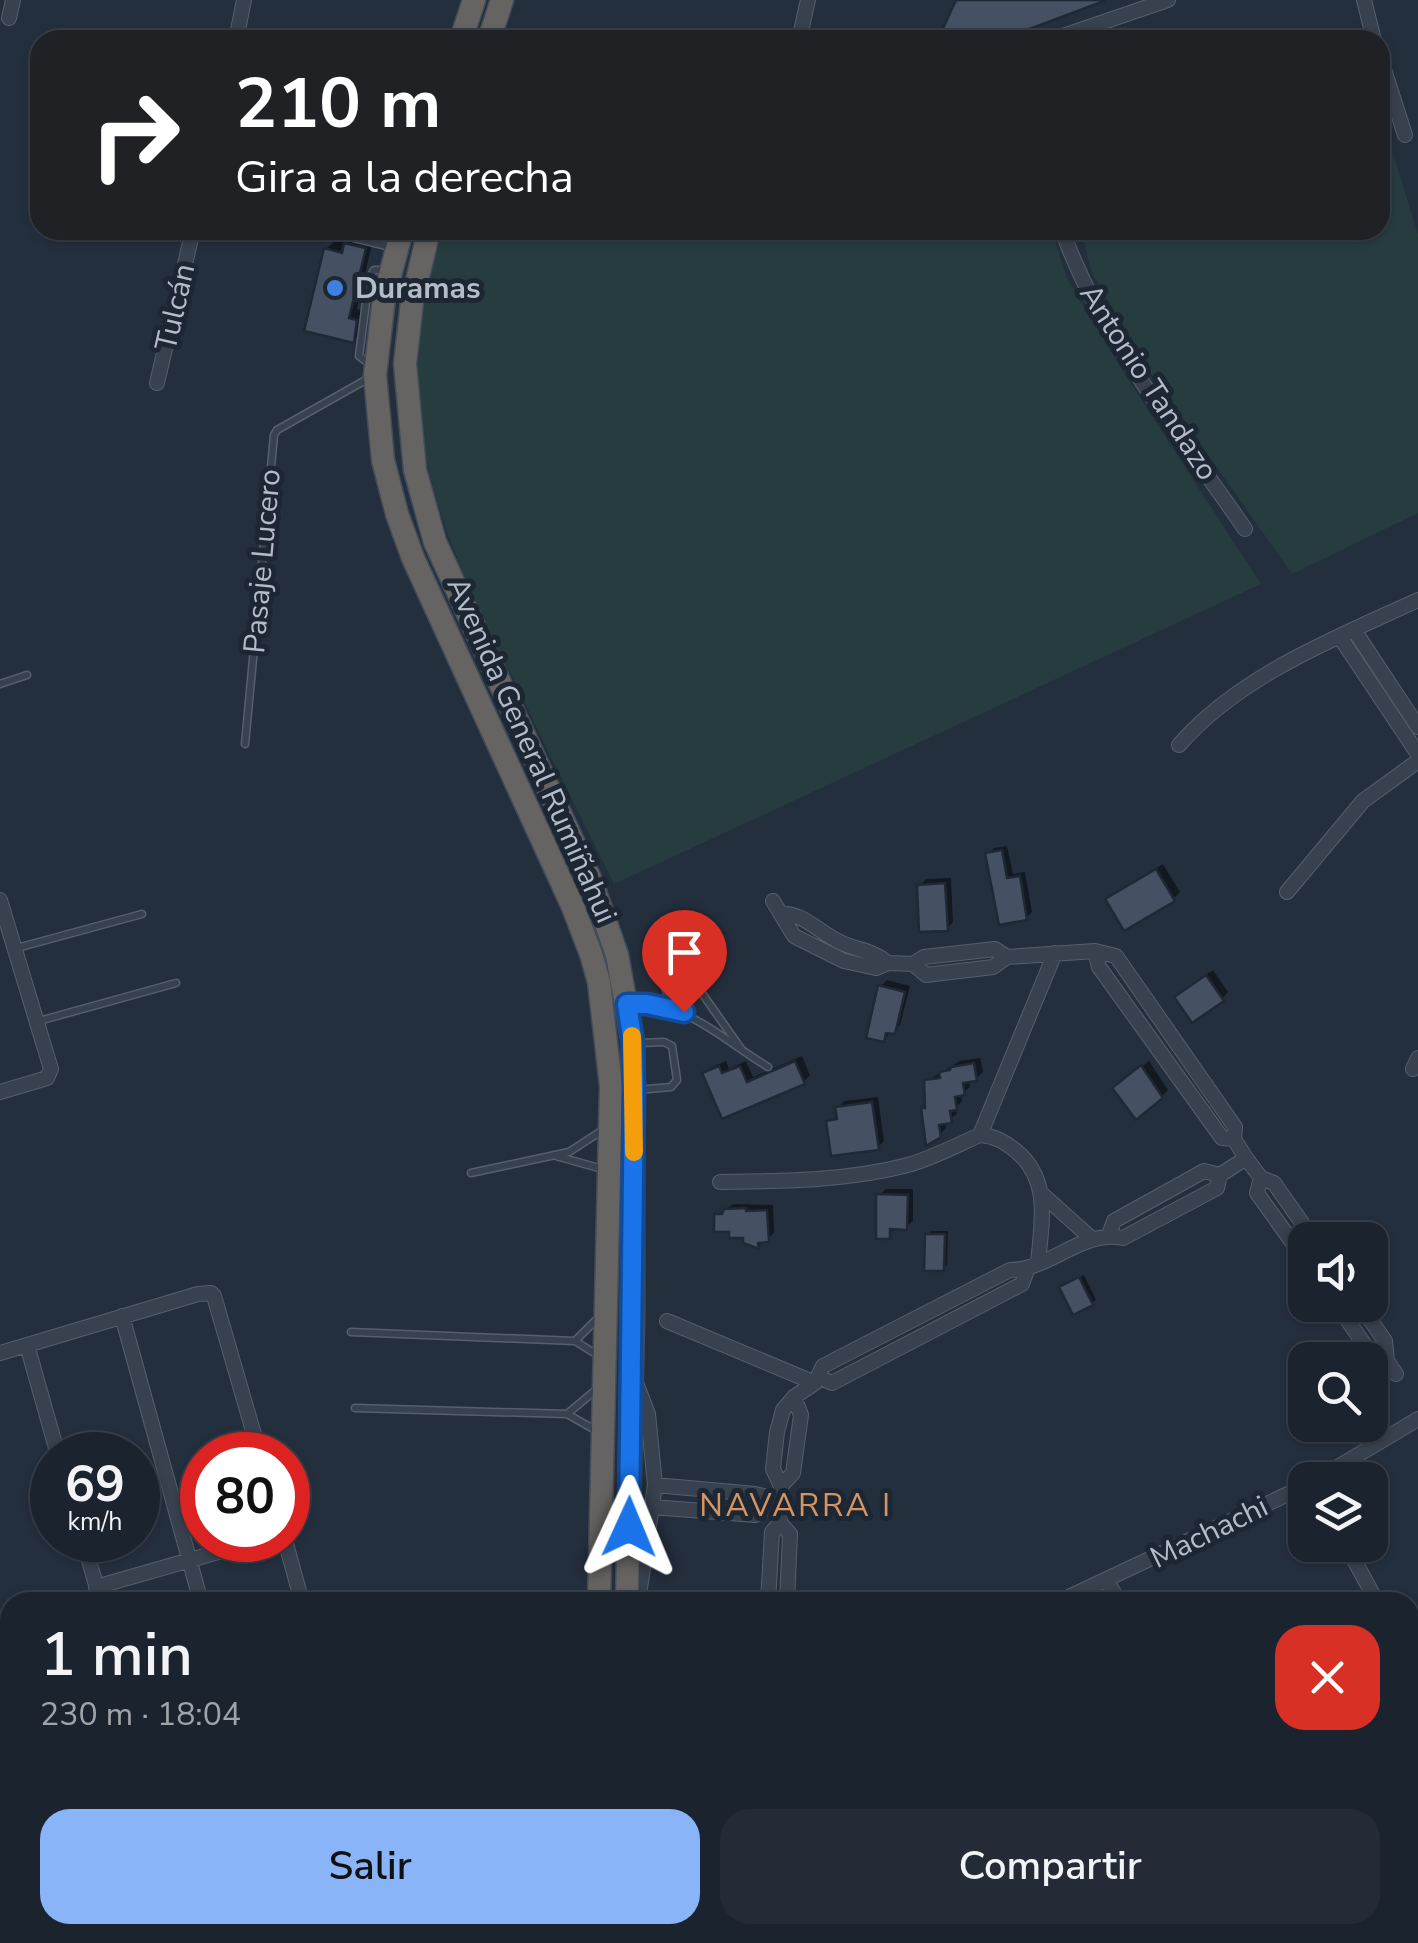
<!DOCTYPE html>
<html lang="es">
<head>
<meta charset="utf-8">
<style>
  body { margin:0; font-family:"Nunito Sans",sans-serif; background:#242b36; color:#f1f3f6; height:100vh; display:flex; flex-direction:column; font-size:38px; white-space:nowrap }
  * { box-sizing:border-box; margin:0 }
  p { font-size:32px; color:#a0a4aa }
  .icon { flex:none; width:55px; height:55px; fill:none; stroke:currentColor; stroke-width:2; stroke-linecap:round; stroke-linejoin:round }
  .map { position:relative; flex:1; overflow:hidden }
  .details { position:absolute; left:0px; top:1592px; width:1420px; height:352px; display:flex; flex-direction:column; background:#1b232e; border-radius:30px 30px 0 0; box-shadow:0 2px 8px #0004,0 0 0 2px #39404a }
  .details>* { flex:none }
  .hud { position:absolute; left:30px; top:30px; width:1360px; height:210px; border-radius:30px; box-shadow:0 2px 8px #0004,0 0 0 2px #39404a; background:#202124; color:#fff; overflow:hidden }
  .fabs { position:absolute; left:1288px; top:1222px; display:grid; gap:20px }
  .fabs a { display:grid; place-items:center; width:100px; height:100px; border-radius:20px; background:#1b232e; box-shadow:0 2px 8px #0004,0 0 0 2px #39404a; font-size:50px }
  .speed { position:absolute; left:30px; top:1432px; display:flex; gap:20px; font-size:50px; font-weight:700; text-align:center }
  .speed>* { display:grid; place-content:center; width:130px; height:130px; border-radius:50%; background:#1b232e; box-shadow:0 2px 8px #0004,0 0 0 2px #39404a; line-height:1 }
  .speed small { font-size:25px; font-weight:400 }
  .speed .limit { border:15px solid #d22; background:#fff; color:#111 }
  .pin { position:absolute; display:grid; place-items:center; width:85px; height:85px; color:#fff; margin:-102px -42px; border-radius:50% 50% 50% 0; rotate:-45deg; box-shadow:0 0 10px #0007 }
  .pin .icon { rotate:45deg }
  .me { position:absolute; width:110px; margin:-55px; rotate:1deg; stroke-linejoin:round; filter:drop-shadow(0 0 8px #0008) }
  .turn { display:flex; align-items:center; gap:35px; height:210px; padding:0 40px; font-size:45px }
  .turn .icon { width:130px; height:130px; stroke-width:2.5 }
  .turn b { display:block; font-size:70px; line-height:85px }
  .round { display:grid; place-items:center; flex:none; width:105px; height:105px; border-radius:30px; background:#242b36 }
  .headline { display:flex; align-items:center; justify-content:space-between; height:170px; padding:0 40px }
  h1 { font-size:60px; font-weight:600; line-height:75px }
  .action { display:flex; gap:20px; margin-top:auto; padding:20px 40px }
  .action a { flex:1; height:115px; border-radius:30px; background:#8ab4f8; color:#111; font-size:40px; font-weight:600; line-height:115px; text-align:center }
  .action a+a { background:#242b36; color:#f1f3f6 }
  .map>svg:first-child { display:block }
</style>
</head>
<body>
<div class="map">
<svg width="1418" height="1943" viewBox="0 0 1418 1943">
  <rect width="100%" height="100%" fill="#242f3e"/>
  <path fill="#263c3f" d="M1383 121 1418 234V513L1292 574 1142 361 1091 271 1083 236 1098 230H1380V122Z
    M440 230H1051L1068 280 1124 373 1261 584 614 884C582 820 550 756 519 691 480 612 438 530 423 442 410 371 423 299 440 230Z"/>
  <path fill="#0007" d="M360 230H389L384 236Z
    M356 235 373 239 357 309 365 311 362 332 353 341 326 249 336 240 348 243Z
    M1007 846 1013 874 1025 872 1032 912 1026 918 988 854 994 848Z
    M1163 864 1180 892 1173 899 1108 900Z
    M951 878 953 922 947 929 919 886 926 879Z
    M1213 970 1228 992 1222 999 1183 991Z
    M887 980 910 986 900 1025 883 1040 880 987Z
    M802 1056 810 1075 804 1081 723 1116 705 1074 712 1067 726 1061 729 1069 746 1061 753 1077Z
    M980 1058 983 1072 976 1079 969 1080 970 1087 961 1094 962 1101 956 1107 957 1114 945 1122 946 1128 939 1135 923 1109 928 1105 927 1081 960 1061Z
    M1149 1061 1168 1090 1162 1096 1121 1082Z
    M878 1097 884 1141 878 1147 829 1122 838 1115V1108L844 1101Z
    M886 1189H913V1221L906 1227H895L889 1236 879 1195Z
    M733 1204 773 1205 774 1233 758 1246 731 1230 717 1215Z
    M931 1231H948L947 1265 943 1269 927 1235Z
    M1084 1275 1096 1300 1092 1303 1062 1287Z
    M1365 1591 1371 1602H1348Z
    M1418 1852V1927L1410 1930V1855Z
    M1285 1935H1399L1381 1943H1288Z"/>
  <path fill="#455162" stroke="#1f2835" stroke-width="2.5" d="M956 0H1104V1L1003 39 939 37Z
    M344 243 366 248 349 318 357 320 354 343 304 331 324 248 342 253Z
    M1002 850 1007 878 1020 876 1027 920 999 925 985 853Z
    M1156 869 1175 901 1124 931 1105 899Z
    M945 883 948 931 919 932 917 885Z
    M1206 975 1224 1001 1192 1023 1174 997Z
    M670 981 675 995 663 1000 658 986Z
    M878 985 905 992 895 1034 886 1033 884 1042 866 1038Z
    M795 1061 805 1084 722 1119 702 1073 719 1066 722 1073 740 1066 747 1082Z
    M974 1063 977 1081 963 1083 965 1095 955 1097 957 1110 950 1111 952 1123 939 1125 941 1137 926 1146 921 1108H925L924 1080 940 1078 939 1072 950 1070 951 1067Z
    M1141 1065 1163 1098 1136 1120 1112 1088Z
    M872 1102 879 1150 831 1156 826 1121 837 1119 835 1107Z
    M876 1194 908 1195 907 1230 890 1229V1239H876Z
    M746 1208V1211L767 1210 769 1242 758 1243 759 1249 743 1243V1238H729V1232H714V1214H722L724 1209Z
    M925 1234H945L944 1271H924Z
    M1079 1277 1093 1305 1073 1315 1059 1287Z"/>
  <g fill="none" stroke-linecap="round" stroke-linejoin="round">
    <defs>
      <path id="service" d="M320 230 391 247
        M370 364 359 356 369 279 374 270H384
        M0 684 27 675
        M245 744 274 435 277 430 371 377
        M17 948 142 914
        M682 965 742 1050
        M629 1004C692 1004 717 1036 768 1067
        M39 1021 176 983
        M637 1090 671 1087 677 1080 672 1046 664 1042 640 1043
        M556 1156 606 1170
        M471 1173 569 1152 606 1128
        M351 1332 575 1341 599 1356
        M575 1341 599 1317
        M355 1408 567 1414 597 1431
        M567 1414 597 1389
        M669 1935 674 1943"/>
      <path id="minor" d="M1364 0 1374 40
        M9 18 13 0
        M236 40 244 0
        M799 40 808 0
        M1051 40 1168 0
        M1380 57 1405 135
        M1062 230C1101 339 1180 434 1245 529
        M157 383 193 230
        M1354 630 1418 727
        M1340 637 1418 754
        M1179 745C1240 675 1336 638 1418 600
        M1287 892 1363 801 1418 761
        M0 900 51 1069 47 1078 0 1092
        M773 901 794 936 844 961 876 968 888 963 913 964 924 957 995 949 1007 957
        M783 914C804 913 822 935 842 943 858 950 874 951 888 963
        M1095 951 1099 967 1222 1138 1234 1139
        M913 964 926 975 993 967 1007 957 1095 951 1116 956 1235 1127 1234 1139 1246 1158 1261 1178 1274 1183 1314 1240
        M1413 1069 1418 1058
        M980 1135C995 1136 1005 1142 1016 1151 1052 1180 1041 1225 1038 1264
        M1261 1178 1257 1193 1305 1260
        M720 1182C783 1181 847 1181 908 1165 933 1158 957 1145 980 1135L1055 953
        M1043 1195 1092 1239
        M1109 1235 1114 1221 1204 1171 1220 1175
        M1337 1305 1371 1354 1387 1361
        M1360 1305 1385 1341 1387 1361 1396 1374
        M122 1316 201 1602
        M667 1321 815 1383
        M27 1345 58 1455
        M0 1353 198 1294 211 1293 214 1296 260 1455
        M819 1377 832 1383 1022 1284 1027 1270
        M636 1383 648 1414 655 1485 638 1602
        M1316 1480 1418 1419
        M655 1485 755 1494 779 1500
        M781 1486 793 1473 801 1415 794 1397
        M652 1507 755 1515 779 1500
        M780 1523 790 1534 787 1602
        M83 1540 101 1602
        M285 1540 302 1602
        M1346 1545 1377 1602
        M1107 1581 1119 1602
        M96 1587 260 1540
        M768 1602 772 1532 780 1523 781 1486 773 1469 777 1432 783 1410 794 1397 815 1383 823 1366 1010 1270C1050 1270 1082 1229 1123 1238L1217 1188 1220 1175 1246 1158
        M1058 1602 1305 1486
        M1410 1662 1418 1677
        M192 1935 195 1943
        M293 1935 295 1943
        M397 1935 400 1943
        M498 1935V1943
        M789 1935 793 1943
        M881 1943 896 1935"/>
      <path id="tertiary" d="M0 1651 10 1714
        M100 1935 105 1943"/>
      <path id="trunk" d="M461 40 474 0
        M489 40 502 0
        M402 230 384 298 375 375 383 460 397 514 413 558 573 907 591 954 599 982 611 1086 599 1602
        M429 230 412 302 405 364 415 470 435 542 592 883 617 955 633 1043V1318L627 1602
        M592 1943V1935
        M619 1943V1935"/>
    </defs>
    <use href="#service" stroke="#565f6c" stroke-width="9"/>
    <use href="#minor" stroke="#565f6c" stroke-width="16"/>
    <use href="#tertiary" stroke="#565f6c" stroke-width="20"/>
    <use href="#trunk" stroke="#434c59" stroke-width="25"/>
    <use href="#service" stroke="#38414e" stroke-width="6"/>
    <use href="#minor" stroke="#38414e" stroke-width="14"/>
    <use href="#tertiary" stroke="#38414e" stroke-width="18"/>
    <use href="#trunk" stroke="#656462" stroke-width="22"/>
  </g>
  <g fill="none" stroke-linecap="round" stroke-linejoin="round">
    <defs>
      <path id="route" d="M629 1527 634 1090 633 1043 627 1004H647L684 1012"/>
    </defs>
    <use href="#route" stroke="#114b97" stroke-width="25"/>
    <use href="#route" stroke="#1a73e8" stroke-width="18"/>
    <path stroke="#f59e0b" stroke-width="18" d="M632 1036 634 1152"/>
  </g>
  <circle fill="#3f7fe0" stroke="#1d2633" stroke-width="4" cx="335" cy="288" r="10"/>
  <g text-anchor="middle" stroke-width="10" stroke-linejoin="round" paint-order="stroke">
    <g font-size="30" font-weight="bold" fill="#b4bcc9" stroke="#1d2633" text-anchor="start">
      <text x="355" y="298">Duramas</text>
    </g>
    <g font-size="30" fill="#b4bcc9" stroke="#1d2633">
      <text transform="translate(175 307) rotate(-77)" y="10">Tulcán</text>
      <text transform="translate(1149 382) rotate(57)" y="10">Antonio Tandazo</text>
      <text transform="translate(262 561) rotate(-85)" y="10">Pasaje Lucero</text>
      <text transform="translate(532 750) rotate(66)" y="10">Avenida General Rumiñahui</text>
      <text transform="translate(1209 1532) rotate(-26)" y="10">Machachi</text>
    </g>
    <g font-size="32" letter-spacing="2.5" fill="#d59563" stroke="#1d2633">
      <text x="796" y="1516">NAVARRA I</text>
    </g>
  </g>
</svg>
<div class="fabs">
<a><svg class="icon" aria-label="sound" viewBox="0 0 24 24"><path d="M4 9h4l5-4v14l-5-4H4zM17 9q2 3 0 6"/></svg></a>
<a><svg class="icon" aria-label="search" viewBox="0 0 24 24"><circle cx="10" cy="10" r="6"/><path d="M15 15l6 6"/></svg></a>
<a><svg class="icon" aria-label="layers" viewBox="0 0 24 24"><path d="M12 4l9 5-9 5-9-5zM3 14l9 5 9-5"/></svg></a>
</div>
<div class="speed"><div>69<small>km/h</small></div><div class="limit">80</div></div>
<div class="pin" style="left:684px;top:1012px;background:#d93025"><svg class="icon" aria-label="arrive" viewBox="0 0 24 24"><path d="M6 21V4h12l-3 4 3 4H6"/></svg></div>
<svg class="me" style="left:629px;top:1527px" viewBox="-20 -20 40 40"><path d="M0-17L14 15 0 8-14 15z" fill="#1a73e8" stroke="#fff" stroke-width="4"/></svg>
<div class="hud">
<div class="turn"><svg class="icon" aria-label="right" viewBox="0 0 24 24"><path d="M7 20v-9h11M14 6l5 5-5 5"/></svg><div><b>210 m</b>Gira a la derecha</div></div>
</div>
<section class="details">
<div class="headline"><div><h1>1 min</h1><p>230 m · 18:04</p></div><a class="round" style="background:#d93025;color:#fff"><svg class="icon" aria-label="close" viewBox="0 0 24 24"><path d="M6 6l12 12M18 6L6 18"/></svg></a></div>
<div class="action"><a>Salir</a><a>Compartir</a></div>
</section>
</div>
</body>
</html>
